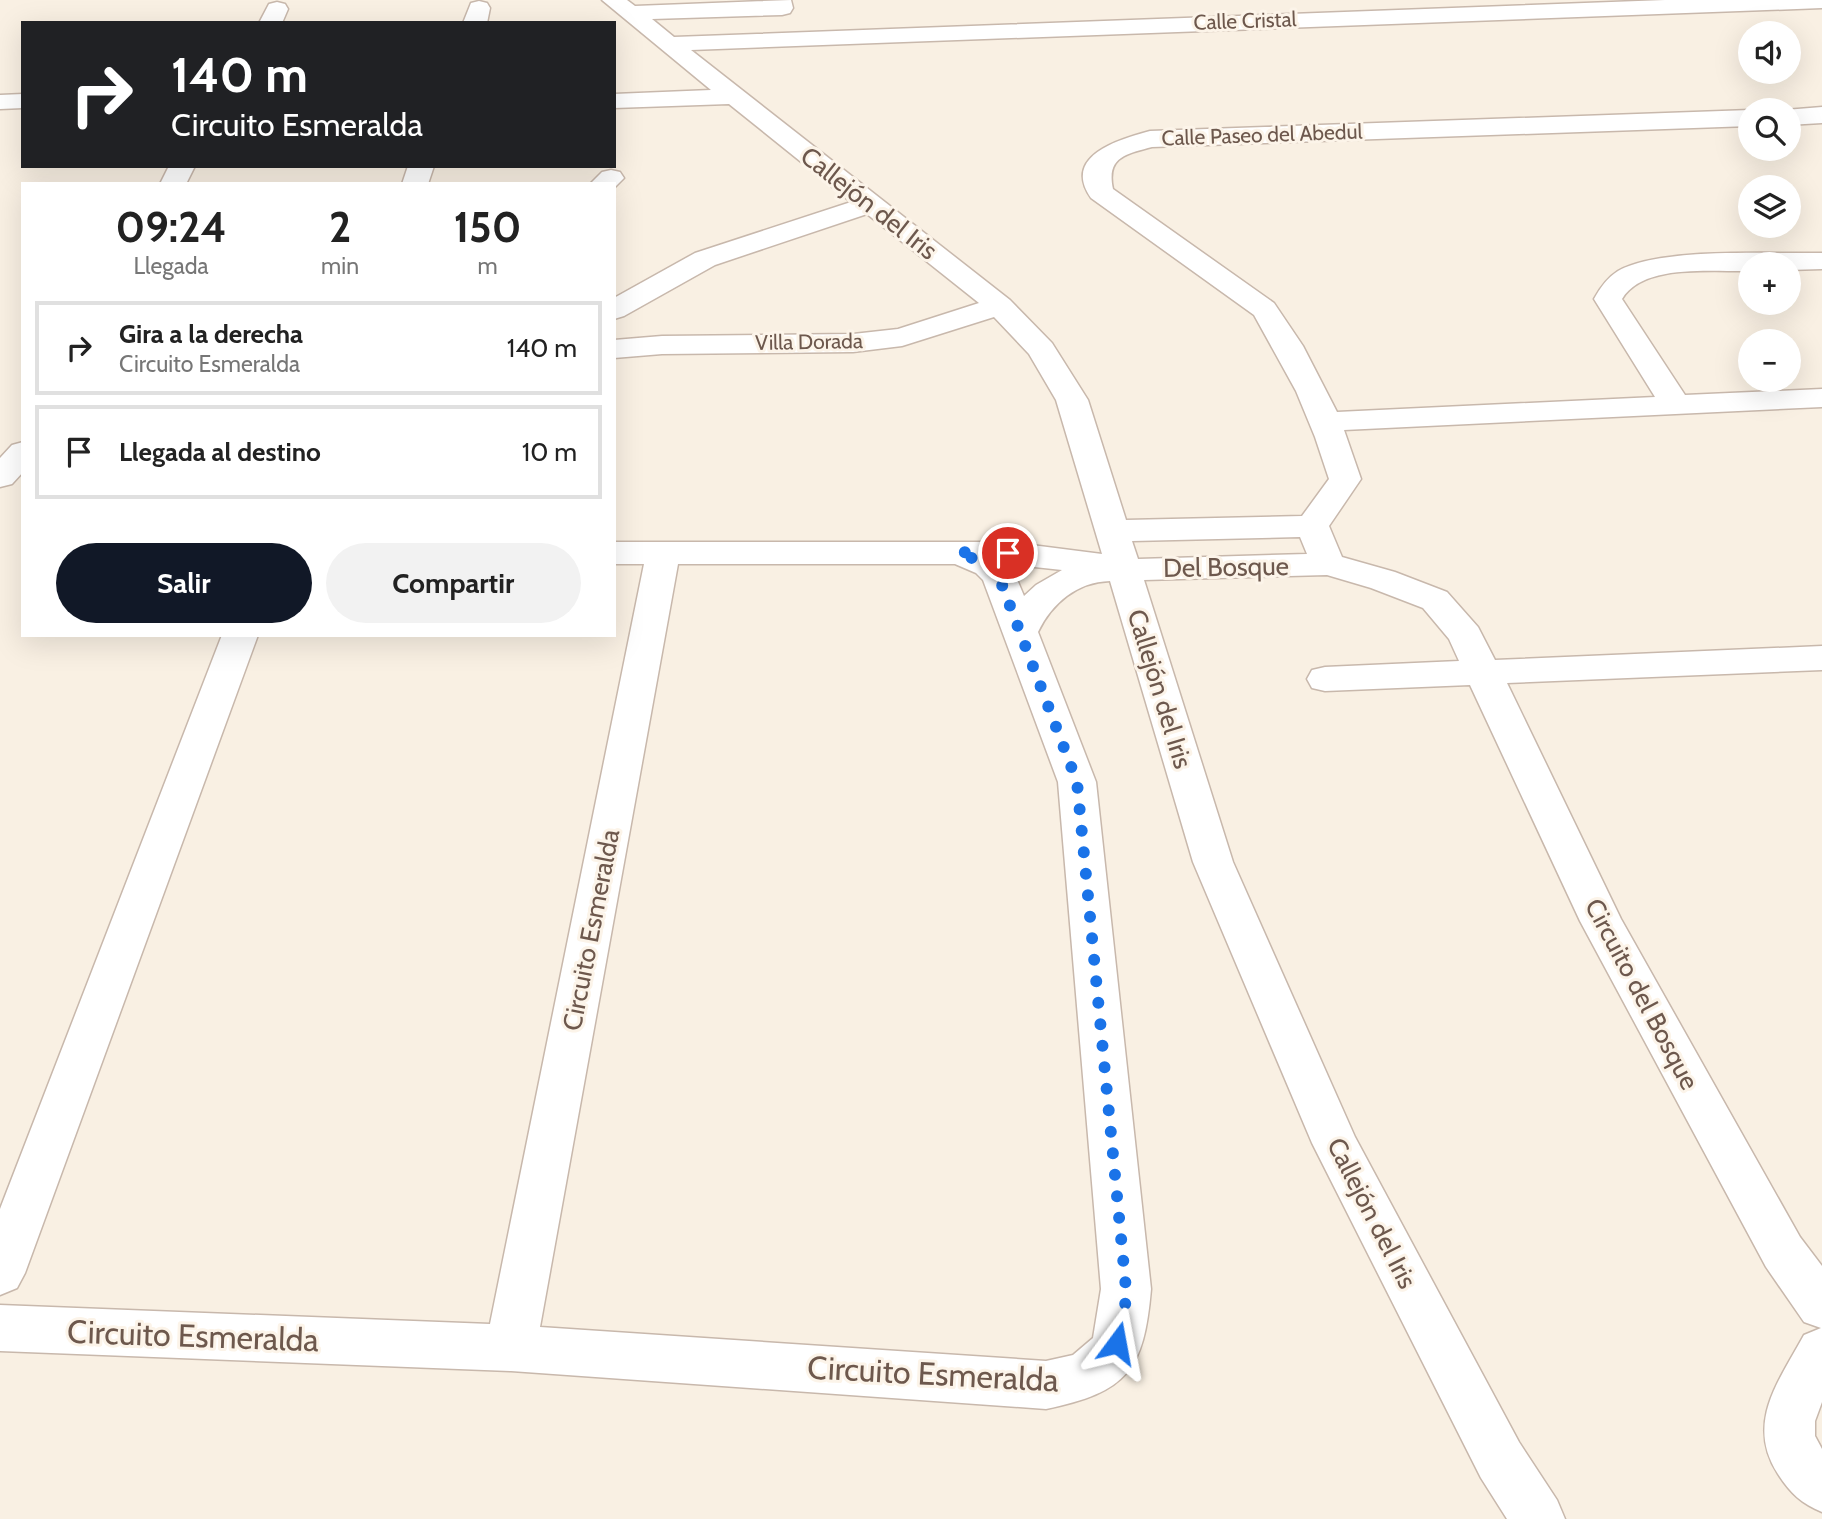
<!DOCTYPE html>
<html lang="es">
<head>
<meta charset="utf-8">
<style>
  body { margin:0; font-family:Cabin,sans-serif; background:#f2f2f2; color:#222; height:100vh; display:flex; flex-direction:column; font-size:26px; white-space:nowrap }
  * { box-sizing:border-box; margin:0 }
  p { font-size:23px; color:#767676 }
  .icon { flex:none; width:38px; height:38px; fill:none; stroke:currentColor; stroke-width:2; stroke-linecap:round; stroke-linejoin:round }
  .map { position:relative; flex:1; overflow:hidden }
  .side { position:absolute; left:21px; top:182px; width:595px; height:455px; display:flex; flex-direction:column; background:#fff; border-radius:0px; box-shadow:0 7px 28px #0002 }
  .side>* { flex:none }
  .banner { position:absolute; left:21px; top:21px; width:595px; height:147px; border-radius:0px; box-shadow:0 7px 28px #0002; background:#202124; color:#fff; overflow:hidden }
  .buttons { position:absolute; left:1738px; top:21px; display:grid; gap:14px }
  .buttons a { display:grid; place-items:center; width:63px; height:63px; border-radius:50%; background:#fff; box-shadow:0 7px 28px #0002; font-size:35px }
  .pin { position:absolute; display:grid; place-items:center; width:60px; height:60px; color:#fff; margin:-30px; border:4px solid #fff; border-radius:50%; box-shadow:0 2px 7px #0007 }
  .me { position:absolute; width:77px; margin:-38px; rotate:13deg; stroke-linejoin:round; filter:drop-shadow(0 0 5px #0008) }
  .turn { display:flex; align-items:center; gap:24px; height:147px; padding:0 35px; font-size:32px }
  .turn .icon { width:91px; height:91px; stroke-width:2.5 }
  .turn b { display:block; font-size:49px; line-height:60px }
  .eta { display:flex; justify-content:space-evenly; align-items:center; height:119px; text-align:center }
  .eta b { font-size:42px; font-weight:800; line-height:49px }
  .action { display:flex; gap:14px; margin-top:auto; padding:14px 35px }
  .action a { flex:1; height:80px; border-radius:42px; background:#111827; color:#fff; font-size:28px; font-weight:800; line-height:80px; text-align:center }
  .action a+a { background:#f2f2f2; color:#222 }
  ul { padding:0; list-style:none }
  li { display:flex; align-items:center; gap:21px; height:94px; margin:0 14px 10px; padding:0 21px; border:4px solid #e0e0e0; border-radius:0px }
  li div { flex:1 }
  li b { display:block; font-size:26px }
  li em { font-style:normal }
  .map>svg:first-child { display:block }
</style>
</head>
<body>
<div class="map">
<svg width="1822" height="1519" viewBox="0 0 1822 1519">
  <rect width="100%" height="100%" fill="#f9f0e3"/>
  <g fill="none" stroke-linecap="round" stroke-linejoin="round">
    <defs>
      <path id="minor" d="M602 0H627L635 6 791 0 793 8 790 13 782 15 652 19 674 37 1665 0H1822V8L691 50 1010 300 1052 343 1088 400 1126 520 1302 516 1329 479 1315 437 1296 391 1254 315 1091 198C1061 155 1121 139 1150 131L1750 110V126L1152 147C1126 154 1106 157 1113 189L1274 303 1303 346 1337 412 1655 397 1594 299C1600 288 1607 278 1618 271 1660 247 1771 254 1822 253V269L1788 270V264H1750V271C1714 272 1643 263 1622 299L1685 395 1822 389V407L1344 430 1361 479 1329 526 1342 557 1395 572 1447 592 1478 627 1495 660 1822 646V670L1507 683 1621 919 1800 1237 1822 1266V1402L1815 1421V1436L1822 1449V1512C1802 1504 1790 1493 1778 1474 1745 1423 1779 1381 1804 1335L1821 1328 1804 1322 1766 1267 1580 921 1470 685 1325 691 1312 688 1307 679 1312 670 1325 667 1459 661 1449 639 1423 608 1371 588 1327 575 1144 580 1233 862 1355 1137 1519 1442 1557 1500 1565 1519H1507L1481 1478 1312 1143 1193 862 1110 581C1077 582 1052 603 1038 632L1096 782 1151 1289C1144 1371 1127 1392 1046 1409L511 1371 0 1351V1305L490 1324 644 564H614V542H1008L1102 554 1056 400 1029 354 994 317 902 346 853 352 662 354 614 358V340L662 336 853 334 898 329 979 303 867 214 715 265 624 316 614 319V298L695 253 851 202 729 104 614 108V94L711 90ZM1300 537 1307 554 1138 559 1132 541ZM678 564H955L976 573 983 580 1058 782 1101 1289 1093 1338 1073 1355 1046 1361 540 1327ZM1006 564H1008L1062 570 1036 585 1024 596 1016 577Z
        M479 1 487 3 490 8 487 23H463L471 3Z
        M277 2 285 4 288 9 282 23H259L269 4Z
        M23 94V108L0 109V95Z
        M1822 107V123L1788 125V110H1785Z
        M169 166H195L186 184H160Z
        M408 166H434L428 184H402Z
        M611 170 620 172 624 178 614 188V184H590L602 172Z
        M23 442V472L12 484 0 487V458L12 445Z
        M222 635H258L25 1273 17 1288 0 1295V1209Z"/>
    </defs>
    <use href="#minor" stroke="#c8b8ac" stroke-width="3"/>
    <use href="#minor" fill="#fff" fill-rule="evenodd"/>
  </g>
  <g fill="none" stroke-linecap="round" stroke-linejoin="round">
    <path stroke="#1a73e8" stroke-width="12" stroke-dasharray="0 21.6" d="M1008 553 958 552 988 565 999 577 1077 782 1126 1289 1124 1326 1117 1343"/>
  </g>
  <g text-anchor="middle" stroke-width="6" stroke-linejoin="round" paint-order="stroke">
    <g font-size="21" fill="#6d584d" stroke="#fcf4e9">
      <text transform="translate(1245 21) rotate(-2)" y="7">Calle Cristal</text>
      <text transform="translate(1262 135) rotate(-2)" y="7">Calle Paseo del Abedul</text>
      <text transform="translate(809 342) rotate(-1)" y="7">Villa Dorada</text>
    </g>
    <g font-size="26" fill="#6d584d" stroke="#fcf4e9">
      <text transform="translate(869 203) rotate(38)" y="9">Callejón del Iris</text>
      <text transform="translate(1226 567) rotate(-1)" y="9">Del Bosque</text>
      <text transform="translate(1160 689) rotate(73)" y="9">Callejón del Iris</text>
      <text transform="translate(591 930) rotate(-79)" y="9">Circuito Esmeralda</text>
      <text transform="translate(1642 994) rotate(62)" y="9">Circuito del Bosque</text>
      <text transform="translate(1372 1213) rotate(63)" y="9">Callejón del Iris</text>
    </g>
    <g font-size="32" fill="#6d584d" stroke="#fcf4e9">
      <text transform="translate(193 1336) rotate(2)" y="11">Circuito Esmeralda</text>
      <text transform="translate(933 1374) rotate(3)" y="11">Circuito Esmeralda</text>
    </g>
  </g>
</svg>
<div class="buttons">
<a><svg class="icon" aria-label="sound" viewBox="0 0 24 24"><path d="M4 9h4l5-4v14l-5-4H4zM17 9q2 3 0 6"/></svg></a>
<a><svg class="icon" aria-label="search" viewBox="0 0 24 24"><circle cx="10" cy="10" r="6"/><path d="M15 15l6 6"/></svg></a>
<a><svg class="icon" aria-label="layers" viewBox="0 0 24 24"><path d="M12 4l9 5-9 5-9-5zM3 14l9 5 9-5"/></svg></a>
<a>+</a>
<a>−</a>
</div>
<div class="pin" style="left:1008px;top:553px;background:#d93025"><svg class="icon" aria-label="arrive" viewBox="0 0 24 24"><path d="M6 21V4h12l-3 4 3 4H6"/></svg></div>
<svg class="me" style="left:1117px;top:1343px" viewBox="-20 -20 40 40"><path d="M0-17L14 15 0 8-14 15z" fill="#1a73e8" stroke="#fff" stroke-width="4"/></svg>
<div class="banner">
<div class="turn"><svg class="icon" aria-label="right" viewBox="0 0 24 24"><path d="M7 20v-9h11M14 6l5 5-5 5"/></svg><div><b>140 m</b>Circuito Esmeralda</div></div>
</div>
<section class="side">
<div class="eta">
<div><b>09:24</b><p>Llegada</p></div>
<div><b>2</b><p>min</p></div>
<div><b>150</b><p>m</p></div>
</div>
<ul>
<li><svg class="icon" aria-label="right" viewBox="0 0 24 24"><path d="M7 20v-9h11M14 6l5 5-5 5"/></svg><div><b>Gira a la derecha</b><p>Circuito Esmeralda</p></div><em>140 m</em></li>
<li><svg class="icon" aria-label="arrive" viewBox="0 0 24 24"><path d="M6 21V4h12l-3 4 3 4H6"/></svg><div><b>Llegada al destino</b></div><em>10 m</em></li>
</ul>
<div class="action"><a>Salir</a><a>Compartir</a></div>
</section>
</div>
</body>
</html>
